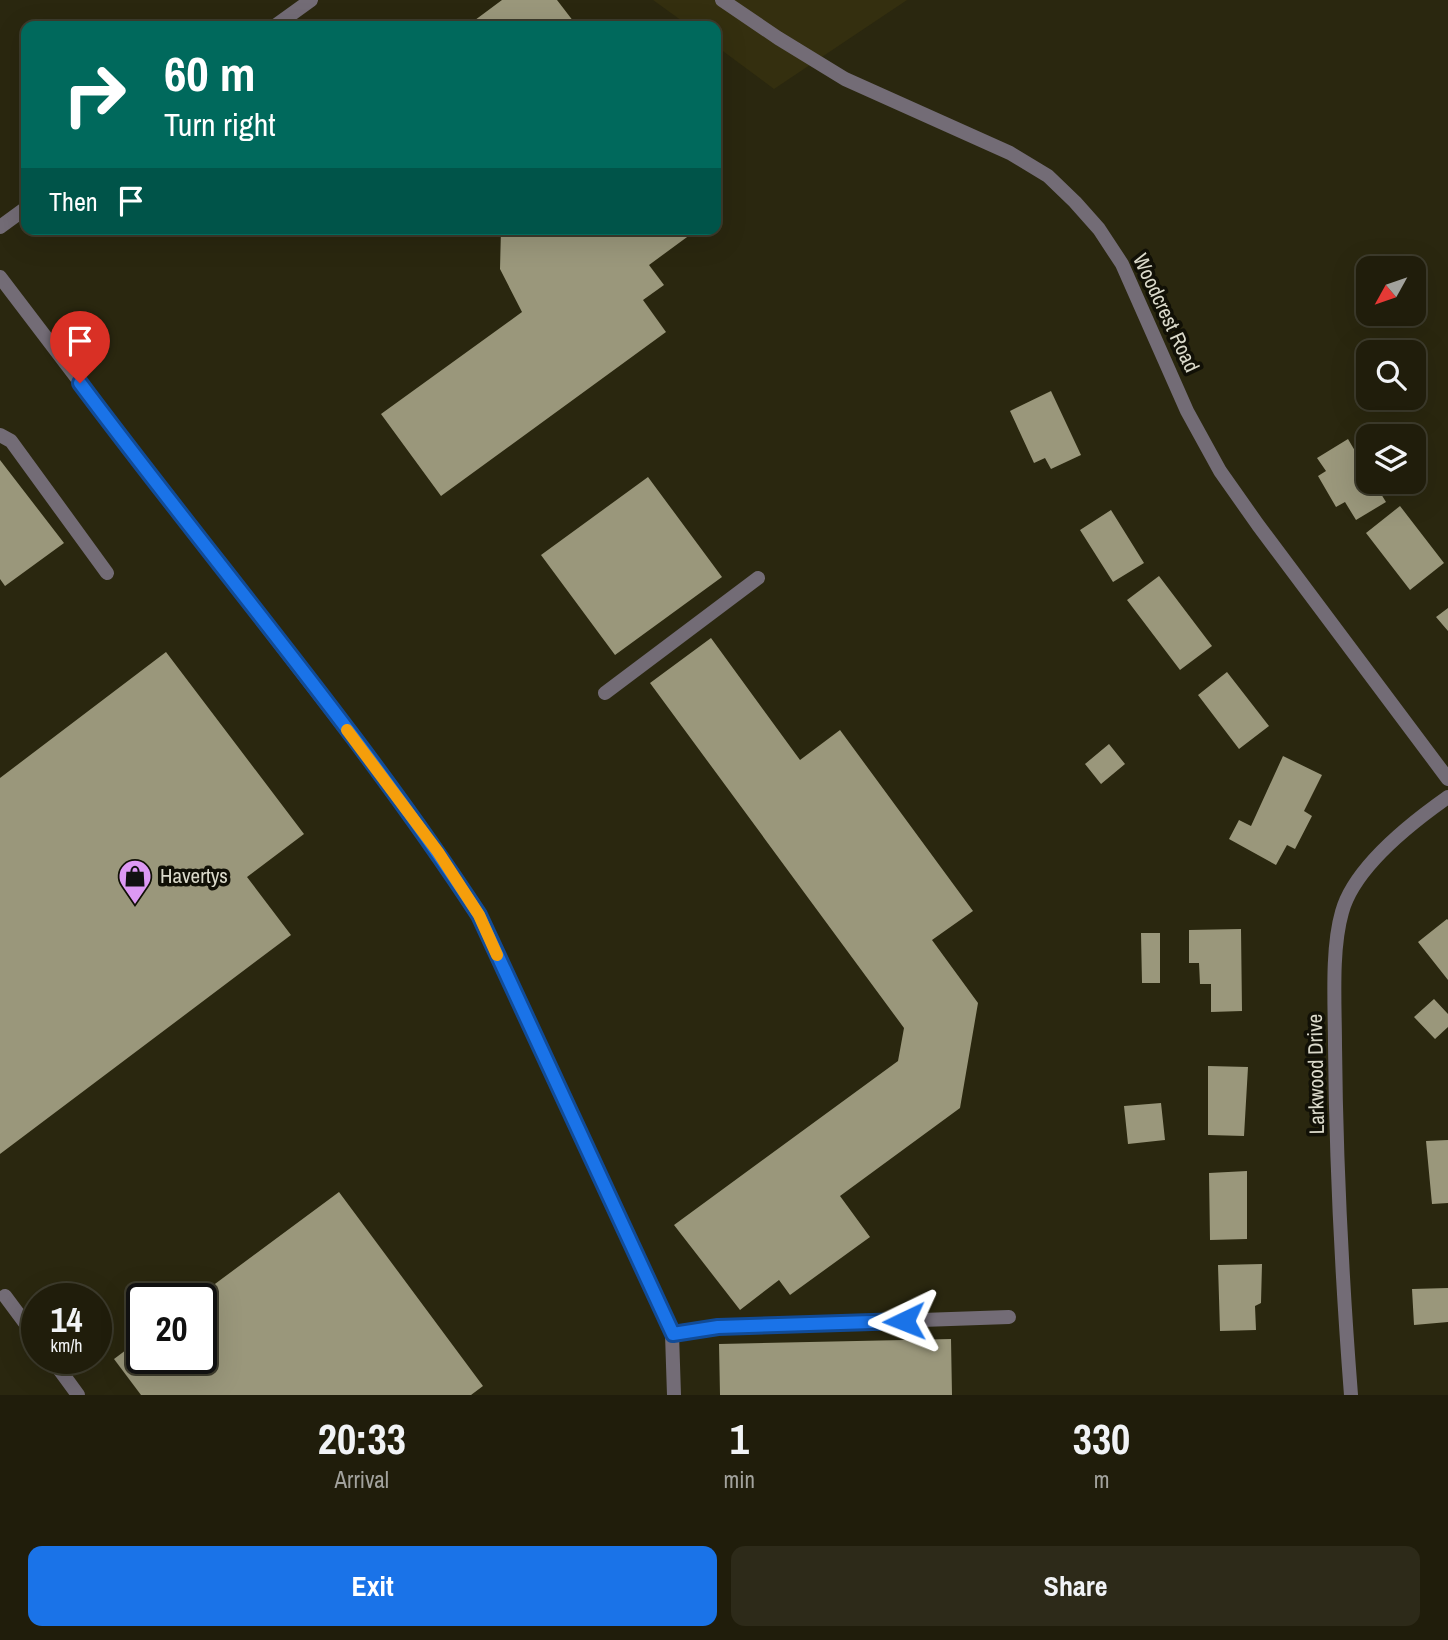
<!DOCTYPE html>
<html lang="en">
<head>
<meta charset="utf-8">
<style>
  body { margin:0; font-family:"Archivo Narrow",sans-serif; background:#2d2a19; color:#f1f3f6; height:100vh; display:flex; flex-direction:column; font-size:26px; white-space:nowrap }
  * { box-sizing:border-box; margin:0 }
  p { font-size:23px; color:#a2a29d }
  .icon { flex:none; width:38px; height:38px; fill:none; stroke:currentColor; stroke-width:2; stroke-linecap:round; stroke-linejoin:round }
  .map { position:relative; height:1395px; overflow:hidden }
  .details { display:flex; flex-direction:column; background:#201d0b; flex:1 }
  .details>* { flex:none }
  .guide { position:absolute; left:21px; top:21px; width:700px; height:214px; border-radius:14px; box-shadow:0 7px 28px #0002,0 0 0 2px #3d3b2c; background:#00695c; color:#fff; overflow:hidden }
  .needle { width:46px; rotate:230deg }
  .tools { position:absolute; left:1356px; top:256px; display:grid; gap:14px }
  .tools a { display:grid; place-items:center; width:70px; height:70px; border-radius:14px; background:#201d0b; box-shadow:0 7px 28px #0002,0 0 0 2px #3d3b2c; font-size:35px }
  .speed { position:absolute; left:21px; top:1283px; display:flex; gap:14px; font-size:35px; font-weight:700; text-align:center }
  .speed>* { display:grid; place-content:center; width:91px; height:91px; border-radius:50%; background:#201d0b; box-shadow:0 7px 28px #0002,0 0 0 2px #3d3b2c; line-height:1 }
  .speed small { font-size:18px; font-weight:400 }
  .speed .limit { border:4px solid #111; border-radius:10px; background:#fff; color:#111 }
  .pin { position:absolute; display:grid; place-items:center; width:60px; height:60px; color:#fff; margin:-72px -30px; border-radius:50% 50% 50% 0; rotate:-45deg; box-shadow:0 0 7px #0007 }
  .pin .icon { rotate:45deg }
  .me { position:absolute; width:77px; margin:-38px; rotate:268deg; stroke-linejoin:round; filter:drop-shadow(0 0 5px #0008) }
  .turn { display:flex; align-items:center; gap:24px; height:147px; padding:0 28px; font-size:32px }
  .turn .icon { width:91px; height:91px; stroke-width:2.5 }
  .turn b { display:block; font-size:49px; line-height:60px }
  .then { display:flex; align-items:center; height:66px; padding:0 28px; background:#0003; gap:14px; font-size:26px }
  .eta { display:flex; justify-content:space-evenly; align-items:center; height:119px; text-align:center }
  .eta b { font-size:42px; font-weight:700; line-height:49px }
  .button { display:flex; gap:14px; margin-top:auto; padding:14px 28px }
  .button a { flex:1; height:80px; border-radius:14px; background:#1a73e8; color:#fff; font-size:28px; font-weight:700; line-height:80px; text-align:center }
  .button a+a { background:#2d2a19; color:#f1f3f6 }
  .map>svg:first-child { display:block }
</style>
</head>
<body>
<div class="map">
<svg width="1448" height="1395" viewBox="0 0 1448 1395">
  <rect width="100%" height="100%" fill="#2a270f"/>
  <path fill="#342f0f" d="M653 0H907L774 89 716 46V26H689Z"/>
  <path fill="#9a977b" d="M502 0H557L577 26H467Z
    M501 229H698L649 265 664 285 643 300 666 332 441 496 381 414 522 312 500 269Z
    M1051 391 1081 455 1051 469 1045 458 1034 463 1010 411Z
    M1348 439 1368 473V481H1373L1386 502 1356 520 1345 502 1336 507 1318 476 1326 471 1317 458Z
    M0 460 64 543 5 586 0 579Z
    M648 477 722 577 615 655 541 555Z
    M1400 506 1444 563 1410 590 1366 533Z
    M1111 510 1144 563 1113 582 1080 530Z
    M1159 576 1212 646 1180 670 1127 600Z
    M1448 608V631L1436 617Z
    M711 638 800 760 840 730 973 911 932 940 978 1003 960 1108 840 1196 870 1237 790 1295 779 1280 740 1310 674 1225 898 1061 904 1028 650 683Z
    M166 652 304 834 247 877 291 935 0 1154V778Z
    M1227 672 1269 726 1239 749 1198 695Z
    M1109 744 1125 764 1101 784 1085 764Z
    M1283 756 1322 775 1304 811 1312 816 1295 849 1287 845 1276 865 1229 839 1239 820 1251 826Z
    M1447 919 1448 920V980L1418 942Z
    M1241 929 1242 1011 1211 1012V984H1200L1199 963H1189V930Z
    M1141 933H1160V983H1142Z
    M1434 999 1448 1014V1027L1435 1039 1414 1017Z
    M1208 1066 1248 1067 1244 1136 1208 1135Z
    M1161 1103 1165 1140 1128 1144 1124 1106Z
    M1448 1140V1203L1432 1204 1426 1141Z
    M1247 1171V1239L1210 1240 1209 1173Z
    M339 1192 483 1386 471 1395H141L114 1359 142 1338V1358H201V1298H196Z
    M1262 1264 1261 1303 1255 1306 1256 1330 1220 1331 1218 1265Z
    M1448 1288V1322L1414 1325 1412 1289Z
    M951 1339 952 1395H720L719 1344Z"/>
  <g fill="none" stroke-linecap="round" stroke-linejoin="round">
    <path stroke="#736c76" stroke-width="14" d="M0 277C83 386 166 496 250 605 328 707 409 807 479 915L672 1334 674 1395
      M0 435 11 441 107 573
      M605 693 758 578
      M5 1296 37 1339
      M672 1334 718 1327 1009 1317
      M51 1358 78 1395"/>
    <path stroke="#736c76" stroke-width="14" d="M722 0 778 38 845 79 1010 153 1048 176 1075 202 1099 229 1122 264 1187 411 1220 471 1258 525 1448 779
      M275 26 311 0
      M0 227 26 208
      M1351 1395C1342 1279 1336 1161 1335 1045 1335 1006 1331 950 1342 912 1354 868 1411 823 1448 797"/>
  </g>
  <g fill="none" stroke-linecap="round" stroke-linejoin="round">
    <defs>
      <path id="route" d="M80 383C212 560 358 730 479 915L673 1334 718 1327 904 1321"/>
    </defs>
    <use href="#route" stroke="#114b97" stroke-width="18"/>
    <use href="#route" stroke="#1a73e8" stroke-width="12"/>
    <path stroke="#f59e0b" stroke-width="12" d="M347 730 438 852 479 915 497 955"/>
  </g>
  <defs>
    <symbol id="shop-pin" viewBox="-11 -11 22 30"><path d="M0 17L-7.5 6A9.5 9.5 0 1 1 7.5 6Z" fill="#dd99f4" stroke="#111006"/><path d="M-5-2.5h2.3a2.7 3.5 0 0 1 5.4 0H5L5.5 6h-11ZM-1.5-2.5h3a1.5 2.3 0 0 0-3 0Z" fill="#111"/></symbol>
  </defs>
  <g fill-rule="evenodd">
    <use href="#shop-pin" x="116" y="857" width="38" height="52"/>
  </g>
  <g text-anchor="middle" stroke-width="7" stroke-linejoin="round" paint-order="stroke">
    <g font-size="21" fill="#dbdacb" stroke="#111006">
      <text transform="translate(1166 313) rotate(65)" y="7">Woodcrest Road</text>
      <text transform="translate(1316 1074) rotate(-91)" y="7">Larkwood Drive</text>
    </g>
    <g font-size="21" fill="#dbdacb" stroke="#111006" text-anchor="start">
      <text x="160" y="883">Havertys</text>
    </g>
  </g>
</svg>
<div class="tools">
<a><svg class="needle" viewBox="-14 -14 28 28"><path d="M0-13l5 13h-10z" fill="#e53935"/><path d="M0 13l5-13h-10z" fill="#a2a29d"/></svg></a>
<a><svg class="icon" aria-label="search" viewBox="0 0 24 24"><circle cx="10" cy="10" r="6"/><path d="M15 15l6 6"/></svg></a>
<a><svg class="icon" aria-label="layers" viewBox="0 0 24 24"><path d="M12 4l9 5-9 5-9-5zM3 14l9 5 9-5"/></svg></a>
</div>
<div class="speed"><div>14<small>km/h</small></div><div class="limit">20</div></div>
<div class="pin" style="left:80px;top:383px;background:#d93025"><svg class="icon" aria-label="arrive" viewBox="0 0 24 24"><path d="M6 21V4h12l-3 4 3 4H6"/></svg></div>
<svg class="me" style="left:904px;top:1321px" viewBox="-20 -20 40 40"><path d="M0-17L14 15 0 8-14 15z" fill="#1a73e8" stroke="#fff" stroke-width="4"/></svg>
<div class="guide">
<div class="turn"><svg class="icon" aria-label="right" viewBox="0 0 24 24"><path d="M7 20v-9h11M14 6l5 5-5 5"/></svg><div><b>60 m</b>Turn right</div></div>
<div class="then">Then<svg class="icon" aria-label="arrive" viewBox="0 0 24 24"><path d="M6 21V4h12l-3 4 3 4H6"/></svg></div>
</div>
</div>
<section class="details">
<div class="eta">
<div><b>20:33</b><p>Arrival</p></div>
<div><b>1</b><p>min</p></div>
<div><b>330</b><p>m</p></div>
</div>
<div class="button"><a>Exit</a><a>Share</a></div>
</section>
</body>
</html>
